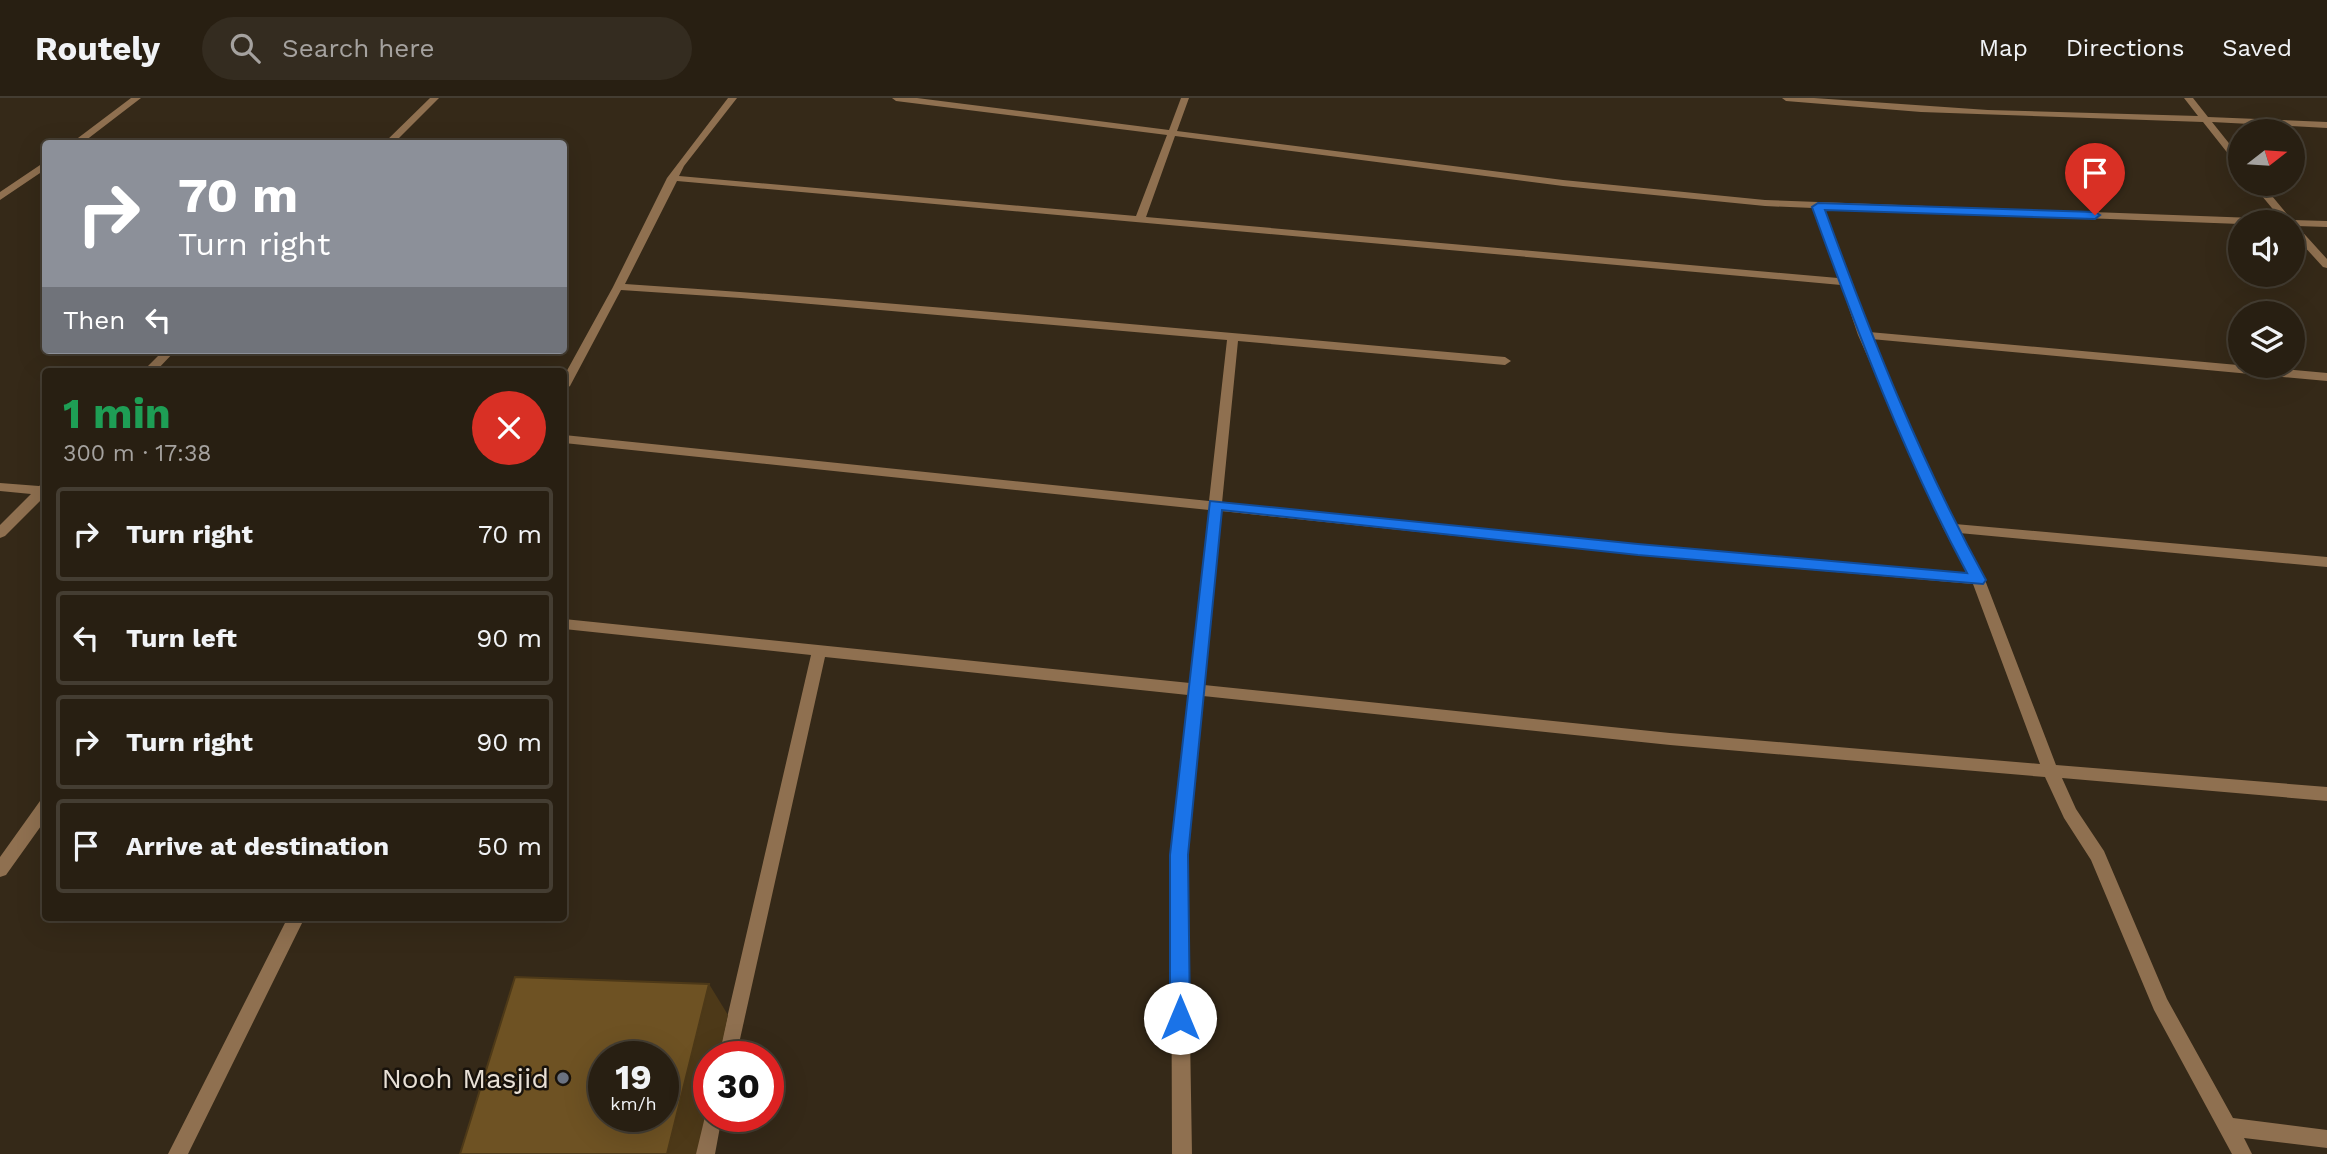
<!DOCTYPE html>
<html lang="en">
<head>
<meta charset="utf-8">
<style>
  body { margin:0; font-family:"Work Sans",sans-serif; background:#342c20; color:#f1f3f6; height:100vh; display:flex; flex-direction:column; font-size:26px; white-space:nowrap }
  * { box-sizing:border-box; margin:0 }
  p { font-size:23px; color:#a5a29f }
  .icon { flex:none; width:38px; height:38px; fill:none; stroke:currentColor; stroke-width:2; stroke-linecap:round; stroke-linejoin:round }
  .map { position:relative; flex:1; overflow:hidden }
  .panel { position:absolute; left:42px; top:270px; width:525px; height:553px; display:flex; flex-direction:column; background:#281f12; border-radius:7px; box-shadow:0 7px 28px #0002,0 0 0 2px #443d32 }
  .panel>* { flex:none }
  .banner { position:absolute; left:42px; top:42px; width:525px; height:214px; border-radius:7px; box-shadow:0 7px 28px #0002,0 0 0 2px #443d32; background:#8c9099; color:#fff; overflow:hidden }
  .needle { width:46px; rotate:73deg }
  .tools { position:absolute; left:2228px; top:21px; display:grid; gap:14px }
  .tools a { display:grid; place-items:center; width:77px; height:77px; border-radius:50%; background:#281f12; box-shadow:0 7px 28px #0002,0 0 0 2px #443d32; font-size:35px }
  .speed { position:absolute; left:588px; top:943px; display:flex; gap:14px; font-size:35px; font-weight:700; text-align:center }
  .speed>* { display:grid; place-content:center; width:91px; height:91px; border-radius:50%; background:#281f12; box-shadow:0 7px 28px #0002,0 0 0 2px #443d32; line-height:1 }
  .speed small { font-size:18px; font-weight:400 }
  .speed .limit { border:10px solid #d22; background:#fff; color:#111 }
  .pin { position:absolute; display:grid; place-items:center; width:60px; height:60px; color:#fff; margin:-72px -30px; border-radius:50% 50% 50% 0; rotate:-45deg; box-shadow:0 0 7px #0007 }
  .pin .icon { rotate:45deg }
  .me { position:absolute; width:77px; margin:-38px; rotate:0deg; stroke-linejoin:round; filter:drop-shadow(0 0 5px #0008) }
  .turn { display:flex; align-items:center; gap:24px; height:147px; padding:0 21px; font-size:32px }
  .turn .icon { width:91px; height:91px; stroke-width:2.5 }
  .turn b { display:block; font-size:49px; line-height:60px }
  .then { display:flex; align-items:center; height:66px; padding:0 21px; background:#0003; gap:14px; font-size:26px }
  .round { display:grid; place-items:center; flex:none; width:74px; height:74px; border-radius:37px; background:#342c20 }
  .head { display:flex; align-items:center; justify-content:space-between; height:119px; padding:0 21px }
  h1 { font-size:42px; font-weight:700; line-height:52px; color:#1e9e55 }
  ul { padding:0; list-style:none }
  li { display:flex; align-items:center; gap:21px; height:94px; margin:0 14px 10px; padding:0 7px; border:4px solid #443d32; border-radius:7px }
  li div { flex:1 }
  li b { display:block; font-size:26px }
  li em { font-style:normal }
  header { display:flex; align-items:center; gap:42px; box-sizing:border-box; height:98px; padding:0 35px; background:#281f12; border-bottom:2px solid #443d32 }
  header strong { font-size:33px }
  nav { display:flex; gap:38px; margin-inline-start:auto; font-size:24px }
  .search { width:490px; height:63px; background:#342c20; display:flex; align-items:center; gap:18px; box-sizing:border-box; padding:0 24px; border-radius:38px; color:#a5a29f; font-size:26px }
  .map>svg:first-child { display:block }
</style>
</head>
<body>
<header>
<strong>Routely</strong>
<div class="search"><svg class="icon" aria-label="search" viewBox="0 0 24 24"><circle cx="10" cy="10" r="6"/><path d="M15 15l6 6"/></svg>Search here</div>
<nav><a>Map</a><a>Directions</a><a>Saved</a></nav>
</header>
<div class="map">
<svg width="2327" height="1056" viewBox="0 0 2327 1056">
  <rect width="100%" height="100%" fill="#352918"/>
  <g fill="none" stroke-linecap="round" stroke-linejoin="round">
    <path fill="#8f7050" fill-rule="evenodd" d="M131 0H141L81 46H70Z
      M430 0H439L393 46H383Z
      M728 0H737L684 68 679 78 1136 118 1167 37 896 3 892 0H917L1169 32 1181 0H1189L1177 33 1563 82 1765 102 2281 121 2252 86H2262L2292 122 2327 123V129L2297 128 2327 161V170L2323 169 2292 135V124L2240 126 1823 110 1869 234 2327 275V283L1871 241 1955 426 2327 459V469L1959 435 1985 482 2056 667 2327 689V703L2062 680 2076 711 2104 753 2167 901 2233 1020 2327 1032V1050L2244 1040 2252 1056H2232L2154 912 2091 762 2064 720 2045 679 1670 647 1203 598 1187 757 1192 1056H1172L1171 757 1188 597 825 559 736 959H718L811 557 564 531V521L1190 585 1209 412 564 345V337L1209 403 1227 242 741 200 621 192 570 288 564 292V278L613 189 667 80ZM1175 38 1563 88 1765 108 1813 110 1838 180 1146 119ZM677 83 1841 187 1858 237 1943 430 1968 476 1638 447 1222 405 1238 243 1505 267 1511 263 1505 259C1212 234 919 205 625 186ZM1221 413 1638 457 1973 486 2040 666 1670 635 1204 587Z
      M1782 0H1814L1988 12 2198 18 2184 0H2193L2208 19 2327 24V30L2212 24 2240 59V68L2237 67 2203 24 1921 14 1786 3Z
      M46 63V71L0 102V94Z
      M164 252H176L156 273H143Z
      M46 384V397L5 438 0 440V427L31 396 0 393V385L39 388Z
      M46 701V721L6 777 0 779V759L40 703Z
      M288 819H305L188 1056H168Z
      M709 1010V1018H722L715 1056H695L704 1018Z"/>
  </g>
  <path fill="#4d3918" d="M709 886 728 917 719 959H709V1002L696 1056H667Z"/>
  <path fill="#6e5223" stroke="#4d3918" stroke-width="2" fill-rule="evenodd" d="M515 879 709 886 667 1056H460ZM604 959H663V1018H604Z"/>
  <path fill="#1a73e8" stroke="#114b97" stroke-width="2" d="M1818 105 2095 114 2100 117 2095 121 1825 112C1871 238 1921 364 1986 482L1983 486 1638 457 1222 412 1188 757 1190 920 1187 927 1180 930 1173 927 1170 920V757L1210 403 1638 446 1967 475C1904 358 1857 233 1812 109Z"/>
  <circle fill="#6b7280" stroke="#18120b" stroke-width="2.5" cx="563" cy="980" r="7"/>
  <g text-anchor="middle" stroke-width="5" stroke-linejoin="round" paint-order="stroke">
    <g font-size="28" fill="#e8e0d6" stroke="#18120b" text-anchor="end">
      <text x="549" y="990">Nooh Masjid</text>
    </g>
  </g>
</svg>
<div class="tools">
<a><svg class="needle" viewBox="-14 -14 28 28"><path d="M0-13l5 13h-10z" fill="#e53935"/><path d="M0 13l5-13h-10z" fill="#a5a29f"/></svg></a>
<a><svg class="icon" aria-label="sound" viewBox="0 0 24 24"><path d="M4 9h4l5-4v14l-5-4H4zM17 9q2 3 0 6"/></svg></a>
<a><svg class="icon" aria-label="layers" viewBox="0 0 24 24"><path d="M12 4l9 5-9 5-9-5zM3 14l9 5 9-5"/></svg></a>
</div>
<div class="speed"><div>19<small>km/h</small></div><div class="limit">30</div></div>
<div class="pin" style="left:2095px;top:117px;background:#d93025"><svg class="icon" aria-label="arrive" viewBox="0 0 24 24"><path d="M6 21V4h12l-3 4 3 4H6"/></svg></div>
<svg class="me" style="left:1180px;top:920px" viewBox="-20 -20 40 40"><circle r="19" fill="#fff"/><path d="M0-13L10 11 0 6-10 11z" fill="#1a73e8"/></svg>
<div class="banner">
<div class="turn"><svg class="icon" aria-label="right" viewBox="0 0 24 24"><path d="M7 20v-9h11M14 6l5 5-5 5"/></svg><div><b>70 m</b>Turn right</div></div>
<div class="then">Then<svg class="icon" aria-label="left" viewBox="0 0 24 24"><path d="M17 20v-9H6M10 6l-5 5 5 5"/></svg></div>
</div>
<section class="panel">
<div class="head"><div><h1>1 min</h1><p>300 m · 17:38</p></div><a class="round" style="background:#d93025;color:#fff"><svg class="icon" aria-label="close" viewBox="0 0 24 24"><path d="M6 6l12 12M18 6L6 18"/></svg></a></div>
<ul>
<li><svg class="icon" aria-label="right" viewBox="0 0 24 24"><path d="M7 20v-9h11M14 6l5 5-5 5"/></svg><div><b>Turn right</b></div><em>70 m</em></li>
<li><svg class="icon" aria-label="left" viewBox="0 0 24 24"><path d="M17 20v-9H6M10 6l-5 5 5 5"/></svg><div><b>Turn left</b></div><em>90 m</em></li>
<li><svg class="icon" aria-label="right" viewBox="0 0 24 24"><path d="M7 20v-9h11M14 6l5 5-5 5"/></svg><div><b>Turn right</b></div><em>90 m</em></li>
<li><svg class="icon" aria-label="arrive" viewBox="0 0 24 24"><path d="M6 21V4h12l-3 4 3 4H6"/></svg><div><b>Arrive at destination</b></div><em>50 m</em></li>
</ul>
</section>
</div>
</body>
</html>
